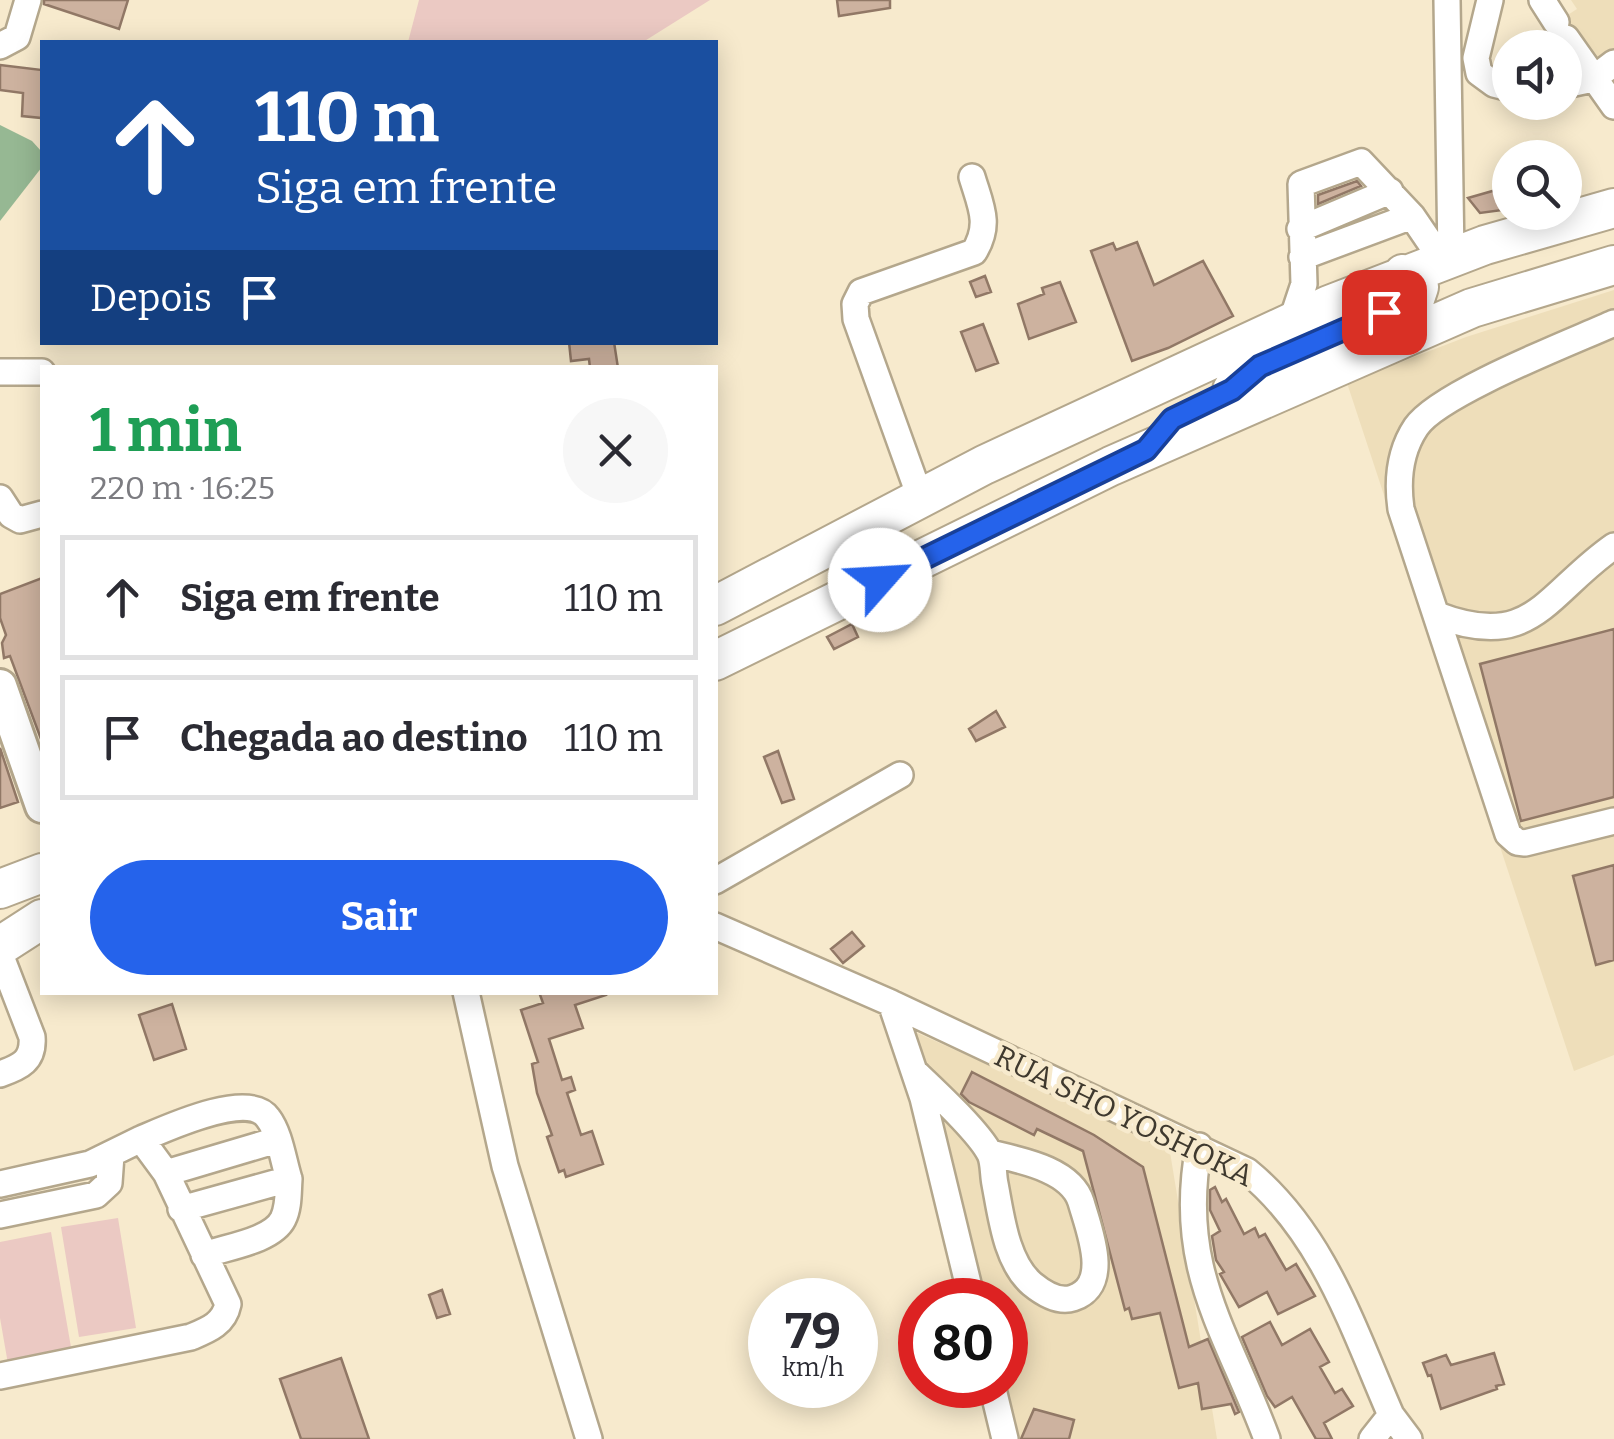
<!DOCTYPE html>
<html lang="pt">
<head>
<meta charset="utf-8">
<style>
  body { margin:0; font-family:Bitter,serif; background:#f7f7f7; color:#2b2b33; height:100vh; display:flex; flex-direction:column; font-size:38px; white-space:nowrap }
  * { box-sizing:border-box; margin:0 }
  p { font-size:32px; color:#7c7c81 }
  .icon { flex:none; width:55px; height:55px; fill:none; stroke:currentColor; stroke-width:2; stroke-linecap:round; stroke-linejoin:round }
  .map { position:relative; flex:1; overflow:hidden }
  .details { position:absolute; left:40px; top:365px; width:678px; height:630px; display:flex; flex-direction:column; background:#fff; border-radius:0px; box-shadow:0 5px 25px #0003 }
  .details>* { flex:none }
  .banner { position:absolute; left:40px; top:40px; width:678px; height:305px; border-radius:0px; box-shadow:0 5px 25px #0003; background:#1a4fa0; color:#fff; overflow:hidden }
  .buttons { position:absolute; left:1492px; top:30px; display:grid; gap:20px }
  .buttons a { display:grid; place-items:center; width:90px; height:90px; border-radius:50%; background:#fff; box-shadow:0 5px 25px #0003; font-size:50px }
  .speed { position:absolute; left:748px; top:1278px; display:flex; gap:20px; font-size:50px; font-weight:700; text-align:center }
  .speed>* { display:grid; place-content:center; width:130px; height:130px; border-radius:50%; background:#fff; box-shadow:0 5px 25px #0003; line-height:1 }
  .speed small { font-size:25px; font-weight:400 }
  .speed .limit { border:15px solid #d22; background:#fff; color:#111 }
  .pin { position:absolute; display:grid; place-items:center; width:85px; height:85px; color:#fff; margin:-42px; border-radius:20px; box-shadow:0 5px 15px #0006 }
  .me { position:absolute; width:110px; margin:-55px; rotate:64deg; stroke-linejoin:round; filter:drop-shadow(0 0 8px #0008) }
  .turn { display:flex; align-items:center; gap:35px; height:210px; padding:0 50px; font-size:45px }
  .turn .icon { width:130px; height:130px; stroke-width:2.5 }
  .turn b { display:block; font-size:70px; line-height:85px }
  .then { display:flex; align-items:center; height:95px; padding:0 50px; background:#0003; gap:20px; font-size:38px }
  .round { display:grid; place-items:center; flex:none; width:105px; height:105px; border-radius:52px; background:#f7f7f7 }
  .head { display:flex; align-items:center; justify-content:space-between; height:170px; padding:0 50px }
  h1 { font-size:60px; font-weight:700; line-height:75px; color:#1e9e55 }
  .cta { display:flex; gap:20px; margin-top:auto; padding:20px 50px }
  .cta a { flex:1; height:115px; border-radius:60px; background:#2563eb; color:#fff; font-size:40px; font-weight:700; line-height:115px; text-align:center }
  ul { padding:0; list-style:none }
  li { display:flex; align-items:center; gap:30px; height:125px; margin:0 20px 15px; padding:0 30px; border:5px solid #e1e1e2; border-radius:0px }
  li div { flex:1 }
  li b { display:block; font-size:38px }
  li em { font-style:normal }
  .map>svg:first-child { display:block }
</style>
</head>
<body>
<div class="map">
<svg width="1614" height="1439" viewBox="0 0 1614 1439">
  <rect width="100%" height="100%" fill="#f7eacd"/>
  <path fill="#eedeba" d="M1571 0H1614V53L1596 65 1560 43 1549 27 1577 9Z
    M1614 290V1055L1574 1071 1347 383 1466 337Z
    M884 1018 1169 1146 1217 1439H990L979 1385H1005V1300H960L912 1083Z"/>
  <path fill="#ebc9c3" d="M419 0H710L643 42H408Z
    M118 1218 136 1328 79 1337 61 1227Z
    M51 1232 72 1353 8 1364 0 1318V1242Z"/>
  <path fill="#96b893" d="M0 125 32 141 42 152V167L0 221Z"/>
  <path fill="#cdb29f" stroke="#917866" stroke-width="2.5" d="M44 0H128L119 29 44 4Z
    M837 0H890V8L839 16Z
    M0 65 42 70V118L22 116 23 93 0 90Z
    M1357 181 1361 186 1318 204V195Z
    M1510 186V209L1480 213 1468 198Z
    M1137 242 1154 285 1203 261 1233 316 1168 348 1132 361 1091 251 1113 243 1116 250Z
    M985 276 991 292 976 297 970 282Z
    M1060 282 1076 322 1029 339 1018 304 1044 294 1042 288Z
    M983 324 998 363 976 371 961 332Z
    M569 342H614L618 368H590L589 359 571 361Z
    M42 578V739H41L10 656 4 658 2 643 6 635 0 618V594Z
    M852 624 858 637 834 649 827 637Z
    M1614 629V797L1521 821 1480 664Z
    M996 711 1005 727 976 741 969 729Z
    M0 748 18 802 0 808Z
    M778 751 794 799 782 803 764 757Z
    M1614 865V960L1596 965 1573 876Z
    M852 932 864 946 843 963 831 949Z
    M539 992H605L606 995 575 1005 583 1028 549 1039 562 1080 571 1077 575 1090 567 1093 581 1135 592 1131 603 1164 566 1177 564 1170 559 1172 547 1137 552 1135 537 1093 532 1064 538 1062 521 1010 543 1003Z
    M172 1004 186 1049 154 1060 139 1015Z
    M972 1072 1094 1135 1143 1167 1189 1347 1208 1339 1239 1412 1235 1414 1231 1404 1202 1409 1198 1383 1179 1388 1160 1313 1132 1319 1129 1308 1125 1310 1083 1151 1037 1129 1034 1135 969 1102 961 1094Z
    M1215 1187 1222 1202 1226 1199 1244 1234 1255 1228 1259 1237 1265 1234 1286 1270 1296 1264 1315 1296 1278 1314 1267 1292 1239 1307 1220 1274 1224 1272 1216 1260 1212 1236 1220 1231 1210 1210V1190Z
    M442 1290 450 1314 437 1318 429 1295Z
    M1270 1322 1282 1345 1310 1329 1329 1362 1320 1367 1335 1393 1342 1389 1353 1406 1324 1423 1332 1439H1316L1292 1397 1275 1407 1267 1396 1242 1337Z
    M1494 1353 1504 1384 1496 1386 1497 1389 1441 1409 1431 1375 1428 1376 1423 1363 1446 1355 1451 1365Z
    M341 1358 369 1439H301L280 1379Z
    M1034 1409 1074 1420 1069 1439H1021Z"/>
  <g fill="none" stroke-linecap="round" stroke-linejoin="round">
    <defs>
      <path id="minor" d="M1447 0 1451 256
        M1490 0 1476 58 1479 73 1494 84 1510 88
        M1542 0 1556 22
        M1566 38 1614 106
        M0 46 17 37 28 0
        M1565 85 1593 79 1614 63
        M1300 229 1390 191
        M1302 257 1412 216
        M1291 323 1304 284 1301 184 1361 162 1412 216 1442 260
        M1614 323C1572 342 1439 393 1416 427 1400 451 1397 481 1401 509L1508 834 1517 842 1525 843 1614 821
        M0 372H42
        M920 497 856 319 855 304 861 292 974 252C991 224 981 207 972 177
        M0 498 11 515 20 520 42 514
        M1437 615C1533 652 1545 594 1614 546
        M715 881 900 775
        M715 926 891 1003 1247 1171C1323 1233 1353 1328 1391 1415L1409 1439
        M0 954 32 1037C34 1061 20 1067 0 1074
        M466 992 505 1166 589 1439
        M891 1003 923 1098 972 1300
        M917 1074C935 1091 980 1133 990 1154 994 1162 993 1175 995 1184 1001 1215 1006 1262 1032 1284 1043 1293 1058 1303 1073 1298 1112 1285 1089 1230 1081 1202 1071 1169 1019 1160 990 1153
        M141 1139C167 1128 249 1090 268 1118 280 1134 283 1160 289 1179L181 1209
        M1199 1146C1176 1269 1227 1331 1267 1439
        M166 1173 277 1140
        M0 1184 90 1164 141 1139 166 1173 228 1304C224 1324 208 1330 191 1337L0 1376
        M0 1215 96 1195 109 1183 111 1155
        M204 1255C226 1247 272 1241 283 1219 289 1207 288 1192 289 1179
        M992 1385 1005 1439
        M1372 1439 1391 1415"/>
      <path id="major" d="M0 686 42 806"/>
      <path id="highway" d="M1232 390 1260 366 1415 299 1419 287 1403 274
        M715 606 984 465 1329 305 1485 245 1614 208
        M715 661 1111 466 1472 308 1614 265
        M0 889 42 873
        M0 946 42 919"/>
    </defs>
    <use href="#minor" stroke="#b4a78c" stroke-width="30"/>
    <use href="#major" stroke="#b4a78c" stroke-width="38"/>
    <use href="#highway" stroke="#b4a78c" stroke-width="42"/>
    <use href="#minor" stroke="#fff" stroke-width="25"/>
    <use href="#major" stroke="#fff" stroke-width="32"/>
    <use href="#highway" stroke="#fff" stroke-width="38"/>
  </g>
  <g fill="none" stroke-linecap="round" stroke-linejoin="round">
    <defs>
      <path id="route" d="M880 580 1146 450 1172 419 1232 390 1260 366 1384 312"/>
    </defs>
    <use href="#route" stroke="#184099" stroke-width="25"/>
    <use href="#route" stroke="#2563eb" stroke-width="18"/>
  </g>
  <g text-anchor="middle" stroke-width="9" stroke-linejoin="round" paint-order="stroke">
    <g font-size="30" fill="#3f392e" stroke="#f7eacd">
      <text transform="translate(1124 1116) rotate(26)" y="10">RUA SHO YOSHOKA</text>
    </g>
  </g>
</svg>
<div class="buttons">
<a><svg class="icon" aria-label="sound" viewBox="0 0 24 24"><path d="M4 9h4l5-4v14l-5-4H4zM17 9q2 3 0 6"/></svg></a>
<a><svg class="icon" aria-label="search" viewBox="0 0 24 24"><circle cx="10" cy="10" r="6"/><path d="M15 15l6 6"/></svg></a>
</div>
<div class="speed"><div>79<small>km/h</small></div><div class="limit">80</div></div>
<div class="pin" style="left:1384px;top:312px;background:#d93025"><svg class="icon" aria-label="arrive" viewBox="0 0 24 24"><path d="M6 21V4h12l-3 4 3 4H6"/></svg></div>
<svg class="me" style="left:880px;top:580px" viewBox="-20 -20 40 40"><circle r="19" fill="#fff"/><path d="M0-13L10 11 0 6-10 11z" fill="#2563eb"/></svg>
<div class="banner">
<div class="turn"><svg class="icon" aria-label="ahead" viewBox="0 0 24 24"><path d="M12 20V5M6 11l6-6 6 6"/></svg><div><b>110 m</b>Siga em frente</div></div>
<div class="then">Depois<svg class="icon" aria-label="arrive" viewBox="0 0 24 24"><path d="M6 21V4h12l-3 4 3 4H6"/></svg></div>
</div>
<section class="details">
<div class="head"><div><h1>1 min</h1><p>220 m · 16:25</p></div><a class="round"><svg class="icon" aria-label="close" viewBox="0 0 24 24"><path d="M6 6l12 12M18 6L6 18"/></svg></a></div>
<ul>
<li><svg class="icon" aria-label="ahead" viewBox="0 0 24 24"><path d="M12 20V5M6 11l6-6 6 6"/></svg><div><b>Siga em frente</b></div><em>110 m</em></li>
<li><svg class="icon" aria-label="arrive" viewBox="0 0 24 24"><path d="M6 21V4h12l-3 4 3 4H6"/></svg><div><b>Chegada ao destino</b></div><em>110 m</em></li>
</ul>
<div class="cta"><a>Sair</a></div>
</section>
</div>
</body>
</html>
